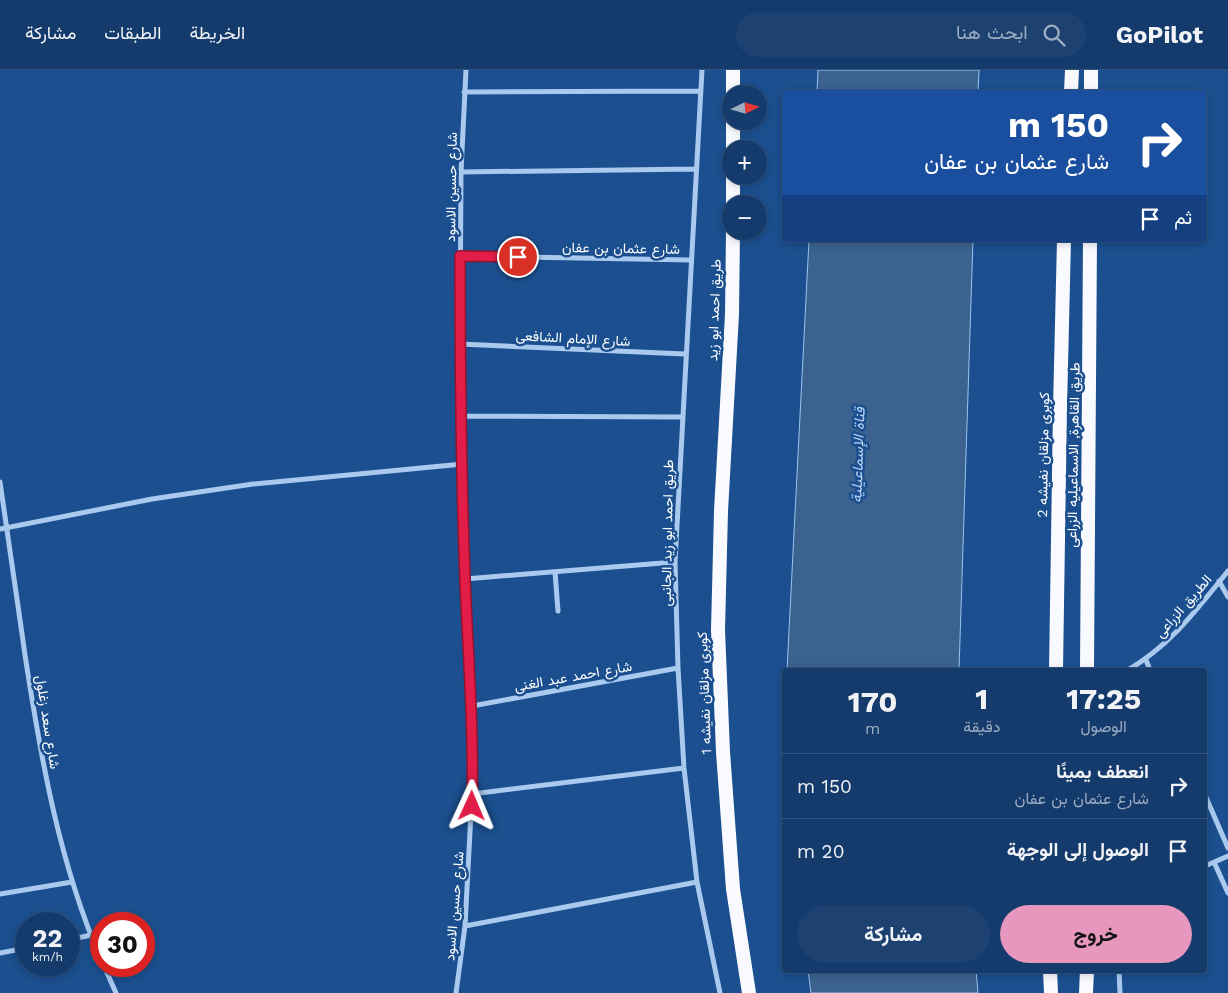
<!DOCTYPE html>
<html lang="ar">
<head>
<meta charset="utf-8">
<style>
  body { margin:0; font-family:"Work Sans",Vazirmatn,sans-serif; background:#1d4271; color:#f1f3f6; direction:rtl; height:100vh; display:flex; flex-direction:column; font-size:19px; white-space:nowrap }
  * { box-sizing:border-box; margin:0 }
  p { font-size:16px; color:#9dadc1 }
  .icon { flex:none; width:28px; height:28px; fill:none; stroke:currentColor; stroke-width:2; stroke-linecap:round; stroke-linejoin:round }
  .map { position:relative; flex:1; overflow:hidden; direction:ltr }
  .side { position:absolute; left:782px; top:598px; width:425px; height:305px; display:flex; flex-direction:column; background:#143b6b; border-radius:5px; box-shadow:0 2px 8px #0003,0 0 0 1px #33557e; direction:rtl }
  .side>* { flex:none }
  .banner { position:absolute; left:782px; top:20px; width:425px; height:152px; border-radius:5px; box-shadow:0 2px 8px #0003,0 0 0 1px #33557e; direction:rtl; background:#1a4fa0; color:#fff; overflow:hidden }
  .needle { width:32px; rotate:85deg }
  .fabs { position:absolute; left:722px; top:15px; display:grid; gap:10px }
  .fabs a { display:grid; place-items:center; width:45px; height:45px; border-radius:50%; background:#143b6b; box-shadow:0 2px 8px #0003,0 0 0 1px #33557e; font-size:25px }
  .speed { position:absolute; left:15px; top:842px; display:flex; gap:10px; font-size:25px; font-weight:700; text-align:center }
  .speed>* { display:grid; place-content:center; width:65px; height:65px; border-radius:50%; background:#143b6b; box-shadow:0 2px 8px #0003,0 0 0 1px #33557e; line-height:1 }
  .speed small { font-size:12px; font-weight:400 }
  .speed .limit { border:8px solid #d22; background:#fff; color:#111 }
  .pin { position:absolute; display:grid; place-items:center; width:42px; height:42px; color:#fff; margin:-21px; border:2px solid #fff; border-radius:50%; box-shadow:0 1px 5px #0007 }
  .me { position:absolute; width:55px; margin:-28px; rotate:1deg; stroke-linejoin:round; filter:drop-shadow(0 0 4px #0008) }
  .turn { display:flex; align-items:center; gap:18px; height:105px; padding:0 15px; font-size:22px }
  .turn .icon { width:65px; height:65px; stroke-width:2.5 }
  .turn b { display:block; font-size:35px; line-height:42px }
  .then { display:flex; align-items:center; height:48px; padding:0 15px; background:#0003; gap:10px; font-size:19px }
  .eta { display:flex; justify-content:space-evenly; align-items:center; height:85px; text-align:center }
  .eta b { font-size:30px; font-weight:700; line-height:35px }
  .action { display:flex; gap:10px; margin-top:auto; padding:10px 15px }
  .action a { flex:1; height:58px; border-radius:30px; background:#e797bd; color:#111; font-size:20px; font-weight:700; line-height:58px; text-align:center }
  .action a+a { background:#1d4271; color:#f1f3f6 }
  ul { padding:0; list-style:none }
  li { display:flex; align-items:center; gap:15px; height:65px; padding:0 15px; border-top:1px solid #33557e }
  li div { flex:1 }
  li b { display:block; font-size:19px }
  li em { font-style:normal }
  header { display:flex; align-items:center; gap:30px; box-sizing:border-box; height:70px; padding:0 25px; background:#143b6b; border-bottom:1px solid #33557e }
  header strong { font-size:24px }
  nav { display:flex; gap:28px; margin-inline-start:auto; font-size:18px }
  .search { width:350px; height:45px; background:#1d4271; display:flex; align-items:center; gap:12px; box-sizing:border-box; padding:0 18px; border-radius:28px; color:#9dadc1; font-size:19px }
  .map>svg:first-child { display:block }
</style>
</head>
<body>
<header>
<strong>GoPilot</strong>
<div class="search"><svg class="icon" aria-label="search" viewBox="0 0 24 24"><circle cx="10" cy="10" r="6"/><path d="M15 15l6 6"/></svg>ابحث هنا</div>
<nav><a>الخريطة</a><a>الطبقات</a><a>مشاركة</a></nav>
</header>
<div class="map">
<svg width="1228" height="923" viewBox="0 0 1228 923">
  <rect width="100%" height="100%" fill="#1b4f8f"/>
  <path fill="#3c6290" stroke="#9cc4f0" d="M818 0H979L978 22H817Z
    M809 170H973L959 600H787Z
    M808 900H976L978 923H811Z"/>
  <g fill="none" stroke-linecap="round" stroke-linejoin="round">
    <path stroke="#a9c9ee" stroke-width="5" d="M702 0 675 492 678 598 684 698 697 812 720 923
      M464 22 699 21
      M461 102 695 99
      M461 186 691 190
      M460 274 685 284
      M462 346 682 347
      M0 412C8 469 17 527 25 585 41 689 59 792 101 890
      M0 459 152 429 253 414 463 394
      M555 502 558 541
      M465 509 675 492
      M1219 511 1228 527
      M1146 590 1150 600
      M1128 600C1172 574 1196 540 1228 501
      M472 636 678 598
      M472 724 684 698
      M1205 725 1228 778
      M1214 792 1228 823
      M1205 796 1228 786
      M0 824 72 812
      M465 856 697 812
      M69 870 91 865
      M0 883 26 878
      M104 896 116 923
      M1119 900 1120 923
      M456 923 465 856 472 724V636L465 509 460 274 461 102 466 0"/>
    <path stroke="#f8faff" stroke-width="14" d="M1071 22 1072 0
      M1091 22V0
      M733 24V0
      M733 79V51
      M733 134V106
      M733 161 732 244 721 441 718 560 723 682 733 819 749 923
      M1056 600 1060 338 1064 170
      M1087 600 1090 170
      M1050 900 1051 923
      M1086 923 1087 900"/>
  </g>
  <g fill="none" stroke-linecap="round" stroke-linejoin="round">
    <defs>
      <path id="route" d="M472 736C474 660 468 585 465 509 461 401 460 294 460 186L518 187"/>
    </defs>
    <use href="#route" stroke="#92132f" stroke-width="12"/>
    <use href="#route" stroke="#e11d48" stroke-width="9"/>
  </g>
  <g text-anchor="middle" stroke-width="5" stroke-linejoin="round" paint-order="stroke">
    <g font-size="14" fill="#fff" stroke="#1b4f8f">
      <text transform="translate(451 117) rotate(-89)" y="5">شارع حسين الاسود</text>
      <text transform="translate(621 178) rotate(1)" y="5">شارع عثمان بن عفان</text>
      <text transform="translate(714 240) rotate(-88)" y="5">طريق احمد ابو زيد</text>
      <text transform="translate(573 268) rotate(3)" y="5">شارع الإمام الشافعى</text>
      <text transform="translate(1043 385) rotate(-89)" y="5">كوبرى مزلقان نفيشه 2</text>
      <text transform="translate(1073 385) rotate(-89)" y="5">طريق القاهرة, الاسماعيليه الزراعى</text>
      <text transform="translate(667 463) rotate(-89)" y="5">طريق احمد ابو زيد الجانبى</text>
      <text transform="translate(1183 536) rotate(-49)" y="5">الطريق الزراعى</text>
      <text transform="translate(573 606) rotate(-10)" y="5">شارع احمد عبد الغنى</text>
      <text transform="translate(704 623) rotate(-92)" y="5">كوبرى مزلقان نفيشه 1</text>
      <text transform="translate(48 652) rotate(81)" y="5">شارع سعد زغلول</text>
      <text transform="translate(454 836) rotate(-85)" y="5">شارع حسين الاسود</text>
    </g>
    <g font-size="15" font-style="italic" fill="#b5d3f5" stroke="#1b4f8f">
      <text transform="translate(858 385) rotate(-88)" y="5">قناة الإسماعيلية</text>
    </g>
  </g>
</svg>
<div class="fabs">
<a><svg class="needle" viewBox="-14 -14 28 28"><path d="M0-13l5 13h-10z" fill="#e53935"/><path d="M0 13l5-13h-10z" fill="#9dadc1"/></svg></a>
<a>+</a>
<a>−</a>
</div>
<div class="speed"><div>22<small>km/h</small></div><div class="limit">30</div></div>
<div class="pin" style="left:518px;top:187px;background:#d93025"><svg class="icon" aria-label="arrive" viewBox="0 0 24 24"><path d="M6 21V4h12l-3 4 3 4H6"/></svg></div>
<svg class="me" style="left:472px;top:736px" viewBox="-20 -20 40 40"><path d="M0-17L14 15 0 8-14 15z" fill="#e11d48" stroke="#fff" stroke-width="4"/></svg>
<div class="banner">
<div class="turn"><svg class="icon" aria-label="right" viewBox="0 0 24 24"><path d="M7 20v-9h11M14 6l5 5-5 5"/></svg><div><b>150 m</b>شارع عثمان بن عفان</div></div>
<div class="then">ثم<svg class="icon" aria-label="arrive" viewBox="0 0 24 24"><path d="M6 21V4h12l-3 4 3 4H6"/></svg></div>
</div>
<section class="side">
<div class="eta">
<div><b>17:25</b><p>الوصول</p></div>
<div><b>1</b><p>دقيقة</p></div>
<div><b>170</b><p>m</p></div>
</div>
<ul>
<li><svg class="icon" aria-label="right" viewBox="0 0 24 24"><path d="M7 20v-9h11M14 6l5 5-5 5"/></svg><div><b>انعطف يمينًا</b><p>شارع عثمان بن عفان</p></div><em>150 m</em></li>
<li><svg class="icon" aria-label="arrive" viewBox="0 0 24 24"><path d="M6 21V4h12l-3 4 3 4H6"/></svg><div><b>الوصول إلى الوجهة</b></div><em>20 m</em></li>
</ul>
<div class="action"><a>خروج</a><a>مشاركة</a></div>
</section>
</div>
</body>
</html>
